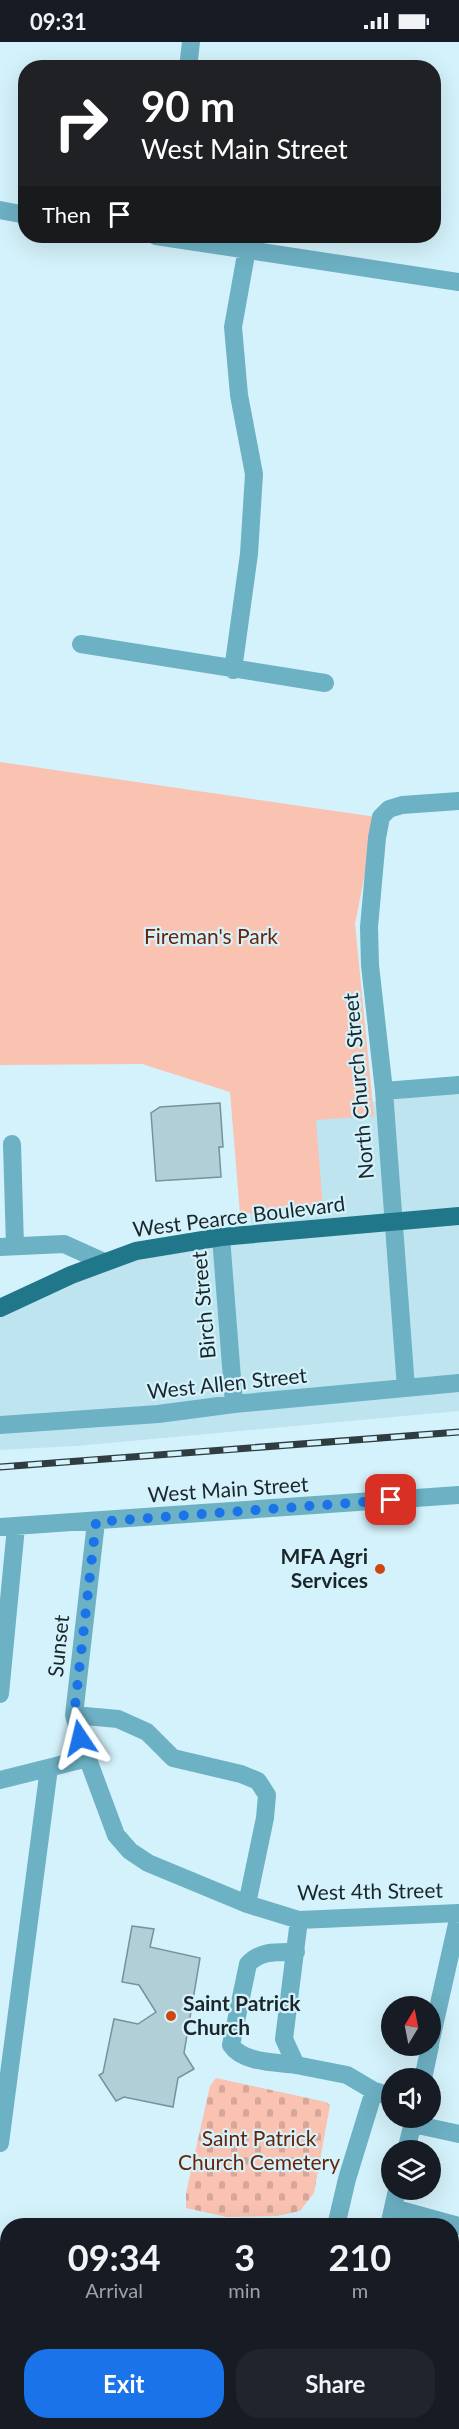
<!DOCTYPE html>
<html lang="en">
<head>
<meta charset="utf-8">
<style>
  body { margin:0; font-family:Lato,sans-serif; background:#20242c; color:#f1f3f6; height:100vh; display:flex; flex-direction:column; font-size:22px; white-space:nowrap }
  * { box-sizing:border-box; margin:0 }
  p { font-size:20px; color:#9ea1a6 }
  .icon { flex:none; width:33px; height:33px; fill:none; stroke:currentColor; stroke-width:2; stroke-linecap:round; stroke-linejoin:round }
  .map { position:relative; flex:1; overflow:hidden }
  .details { position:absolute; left:0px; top:2176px; width:459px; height:212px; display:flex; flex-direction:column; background:#171b24; border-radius:24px 24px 0 0; box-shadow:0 6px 24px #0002 }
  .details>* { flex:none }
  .top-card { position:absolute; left:18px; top:18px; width:423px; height:183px; border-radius:24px; box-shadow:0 6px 24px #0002; background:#202124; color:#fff; overflow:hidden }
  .needle { width:39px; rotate:10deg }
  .fabs { position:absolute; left:381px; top:1954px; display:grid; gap:12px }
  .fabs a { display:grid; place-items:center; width:60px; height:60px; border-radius:50%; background:#171b24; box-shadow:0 6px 24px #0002; font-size:30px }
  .pin { position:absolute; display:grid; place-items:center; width:51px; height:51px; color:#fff; margin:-26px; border-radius:12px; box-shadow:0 3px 9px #0006 }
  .me { position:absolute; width:66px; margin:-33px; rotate:350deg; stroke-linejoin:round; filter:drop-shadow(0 0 4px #0008) }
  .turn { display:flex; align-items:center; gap:21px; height:126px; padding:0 24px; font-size:27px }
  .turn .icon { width:78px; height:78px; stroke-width:2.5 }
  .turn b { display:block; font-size:42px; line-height:51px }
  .then { display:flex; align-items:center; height:57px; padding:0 24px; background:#0003; gap:12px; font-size:22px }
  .eta { display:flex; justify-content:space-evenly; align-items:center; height:102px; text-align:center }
  .eta b { font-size:36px; font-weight:700; line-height:42px }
  .primary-button { display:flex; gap:12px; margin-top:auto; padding:12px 24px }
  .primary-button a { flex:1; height:69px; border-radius:24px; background:#1a73e8; color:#fff; font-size:24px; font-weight:700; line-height:69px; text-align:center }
  .primary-button a+a { background:#20242c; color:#f1f3f6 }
  .status { display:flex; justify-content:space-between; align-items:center; height:42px; padding:0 30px; background:#171b24; direction:ltr }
  .status svg { height:16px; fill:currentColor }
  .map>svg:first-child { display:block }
</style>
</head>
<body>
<div class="status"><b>09:31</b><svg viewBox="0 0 49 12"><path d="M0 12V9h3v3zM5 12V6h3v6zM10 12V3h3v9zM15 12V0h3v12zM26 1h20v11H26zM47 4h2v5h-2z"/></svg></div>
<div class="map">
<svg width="459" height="2387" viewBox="0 0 459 2387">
  <defs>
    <pattern id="cemetery-stones" width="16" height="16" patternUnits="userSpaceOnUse" patternTransform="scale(1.5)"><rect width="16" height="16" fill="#fac2b0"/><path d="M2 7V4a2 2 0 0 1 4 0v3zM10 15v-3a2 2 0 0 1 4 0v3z" fill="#d6a798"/></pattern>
  </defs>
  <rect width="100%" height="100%" fill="#d4f2fb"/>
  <path fill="#bee4ef" d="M459 1050V1369L76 1404 0 1408V1266L71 1233 252 1192 240 1075Z
    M452 2250 459 2252V2387H369L371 2381 452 2380Z"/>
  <path fill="url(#cemetery-stones)" d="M216 2036 326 2060 330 2063 314 2151 300 2169 277 2174 227 2175 186 2166V2151L210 2044Z"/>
  <path fill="#fac2b0" d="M0 720 376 775 355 882 374 1074 316 1078 323 1166 240 1172 230 1050 142 1022 0 1023Z"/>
  <path fill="#b1cfd7" stroke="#76939b" stroke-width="1.5" d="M220 1061 223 1105H219L221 1135 156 1139 151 1071 160 1065Z
    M132 1884 154 1887 150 1905 200 1916 184 2011 194 2027 178 2036 173 2065 124 2055 116 2059 99 2033 103 2031 114 1977 138 1982 156 1970 139 1943 122 1940Z"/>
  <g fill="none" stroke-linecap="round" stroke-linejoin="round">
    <path stroke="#6db1c4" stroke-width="18" d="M188 26 191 0
      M0 168 26 173
      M156 194 459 240
      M81 602 325 641
      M233 628 249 512 254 432 239 353 233 285 247 207
      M384 1049 459 1043
      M12 1102 15 1204
      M221 1195 234 1362
      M0 1205 64 1202 104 1220
      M406 1346 384 1049 370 923 369 885 377 796 381 775 389 767 402 763 459 759
      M0 1383 158 1372 234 1362 459 1341
      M96 1480 74 1673 80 1696 116 1793 130 1809 148 1821 247 1862 299 1878 459 1871
      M0 1485 459 1453
      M0 1652 16 1485
      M74 1673 118 1677 147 1690 173 1716 241 1732 258 1739 267 1753 265 1776 247 1862
      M0 1738 88 1716
      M299 1878 284 1997 296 2023 347 2033 374 2049 392 2054
      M430 2002 459 1873
      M296 2023C275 2020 243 2021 231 2003L248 1922C261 1908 278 1910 296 1910
      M423 2037 430 2004
      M413 2082 459 2092
      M0 2101 49 1726
      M406 2109 414 2076
      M393 2166 459 2184
      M336 2184 347 2137 374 2049
      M389 2184 397 2148
      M452 2257H459
      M452 2334 459 2335
      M403 2380 428 2387
      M0 2385 2 2368 8 2362
      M114 2387 115 2380
      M339 2387 341 2380
      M390 2387 391 2380"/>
    <path stroke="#21778a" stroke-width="18" d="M0 1266 71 1233 136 1209 221 1195 459 1174"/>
    <defs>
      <path id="rail" d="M0 1425 459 1390"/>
    </defs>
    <use href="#rail" stroke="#2f3d41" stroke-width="7"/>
    <use href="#rail" stroke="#d4f2fb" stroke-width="4.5" stroke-dasharray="14" stroke-linecap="butt"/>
  </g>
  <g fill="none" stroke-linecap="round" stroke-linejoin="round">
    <path stroke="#1a73e8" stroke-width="10" stroke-dasharray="0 18" d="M80 1696 74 1673 96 1480 391 1458"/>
  </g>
  <g fill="#ce4712" stroke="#d4f2fb" stroke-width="2">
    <circle cx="380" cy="1527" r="6"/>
    <circle cx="171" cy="1974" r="6"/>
  </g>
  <g text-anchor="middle" stroke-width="4.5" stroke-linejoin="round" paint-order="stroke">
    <g font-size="21" fill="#692309" stroke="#d4f2fb">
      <text x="211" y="902">Fireman's Park</text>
      <text x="259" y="2104">Saint Patrick<tspan x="259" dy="24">Church Cemetery</tspan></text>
    </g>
    <g font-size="21" fill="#1b262a" stroke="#d4f2fb">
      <text transform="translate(359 1044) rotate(-95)" y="7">North Church Street</text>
      <text transform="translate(239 1175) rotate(-7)" y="7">West Pearce Boulevard</text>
      <text transform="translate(204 1263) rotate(-95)" y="7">Birch Street</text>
      <text transform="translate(227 1342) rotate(-6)" y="7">West Allen Street</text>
      <text transform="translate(228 1448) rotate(-4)" y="7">West Main Street</text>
      <text transform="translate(59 1604) rotate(-84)" y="7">Sunset</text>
      <text transform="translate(370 1850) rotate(-1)" y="7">West 4th Street</text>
    </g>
    <g font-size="21" font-weight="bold" fill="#1b262a" stroke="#d4f2fb" text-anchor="end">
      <text x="368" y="1522">MFA Agri<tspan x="368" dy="24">Services</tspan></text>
      <text x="183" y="1969" text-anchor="start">Saint Patrick<tspan x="183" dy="24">Church</tspan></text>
    </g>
  </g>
</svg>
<div class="fabs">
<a><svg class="needle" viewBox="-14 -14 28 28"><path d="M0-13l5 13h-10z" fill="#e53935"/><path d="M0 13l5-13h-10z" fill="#9ea1a6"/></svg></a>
<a><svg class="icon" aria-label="sound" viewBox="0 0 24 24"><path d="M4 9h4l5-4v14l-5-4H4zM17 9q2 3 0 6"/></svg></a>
<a><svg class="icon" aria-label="layers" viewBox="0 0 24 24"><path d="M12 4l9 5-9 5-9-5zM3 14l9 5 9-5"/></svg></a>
</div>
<div class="pin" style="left:391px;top:1458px;background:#d93025"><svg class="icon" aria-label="arrive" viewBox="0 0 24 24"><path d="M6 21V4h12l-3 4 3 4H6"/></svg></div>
<svg class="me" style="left:80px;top:1696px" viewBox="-20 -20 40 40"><path d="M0-17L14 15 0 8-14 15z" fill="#1a73e8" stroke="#fff" stroke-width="4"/></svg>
<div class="top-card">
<div class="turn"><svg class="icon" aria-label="right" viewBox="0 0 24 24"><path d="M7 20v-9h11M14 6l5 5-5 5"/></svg><div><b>90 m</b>West Main Street</div></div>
<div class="then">Then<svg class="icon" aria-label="arrive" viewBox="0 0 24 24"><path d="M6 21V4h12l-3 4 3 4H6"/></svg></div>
</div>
<section class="details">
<div class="eta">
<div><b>09:34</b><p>Arrival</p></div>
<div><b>3</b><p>min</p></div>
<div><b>210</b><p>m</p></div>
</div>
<div class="primary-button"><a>Exit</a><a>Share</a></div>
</section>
</div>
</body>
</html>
